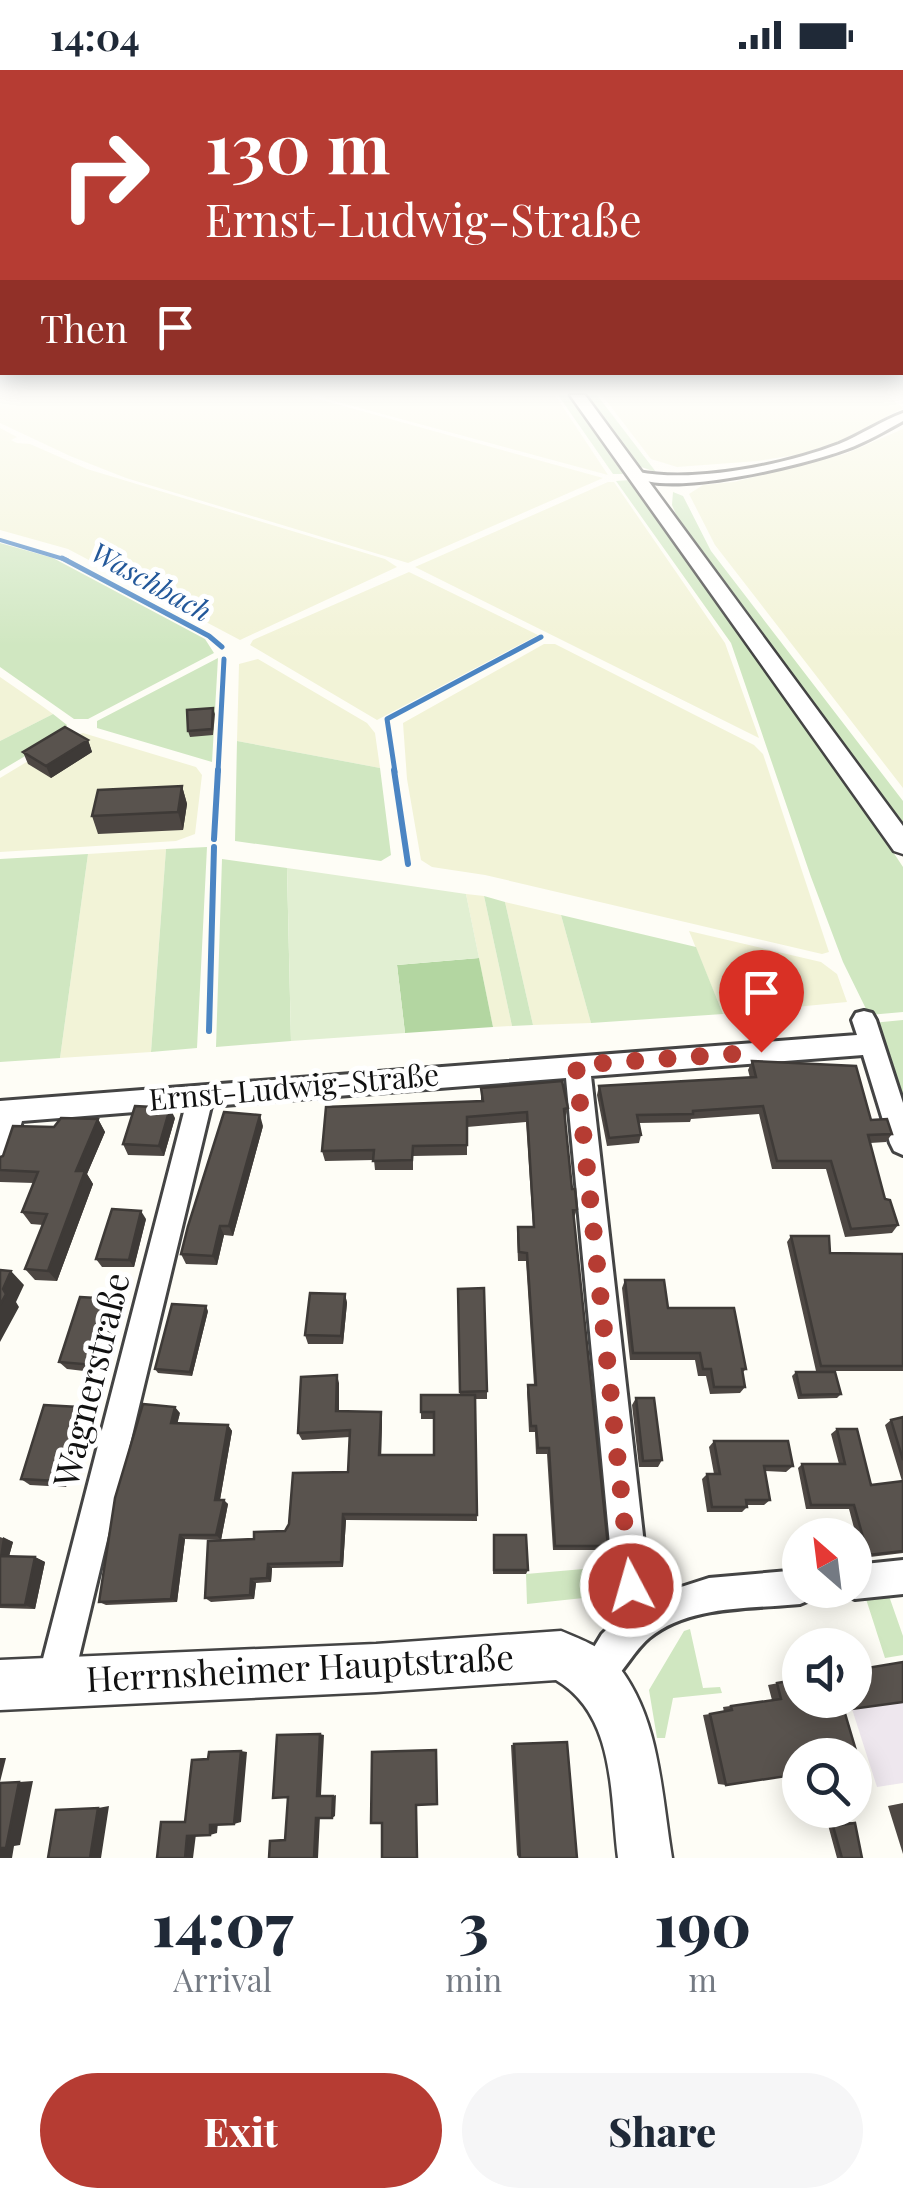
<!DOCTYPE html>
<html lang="en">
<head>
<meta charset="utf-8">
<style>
  body { margin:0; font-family:"Playfair Display",serif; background:#f6f6f7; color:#1f2937; height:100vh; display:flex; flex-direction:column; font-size:38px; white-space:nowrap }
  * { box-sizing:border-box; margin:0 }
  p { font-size:32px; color:#747a83 }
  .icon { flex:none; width:55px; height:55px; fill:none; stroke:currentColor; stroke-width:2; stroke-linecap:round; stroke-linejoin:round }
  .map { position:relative; height:1788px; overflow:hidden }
  .drawer { display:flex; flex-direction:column; background:#fff; flex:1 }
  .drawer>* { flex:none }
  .banner { position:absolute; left:0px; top:0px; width:905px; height:305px; box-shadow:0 5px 25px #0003; background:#b63c33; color:#fff; overflow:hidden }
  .needle { width:65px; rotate:332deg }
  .buttons { position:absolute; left:782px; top:1448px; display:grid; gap:20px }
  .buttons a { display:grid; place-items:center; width:90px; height:90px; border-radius:50%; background:#fff; box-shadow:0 5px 25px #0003; font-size:50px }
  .pin { position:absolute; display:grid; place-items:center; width:85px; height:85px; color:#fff; margin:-102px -42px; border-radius:50% 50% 50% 0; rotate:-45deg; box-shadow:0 0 10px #0007 }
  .pin .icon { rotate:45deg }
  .me { position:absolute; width:110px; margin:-55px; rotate:354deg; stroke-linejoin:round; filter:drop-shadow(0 0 8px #0008) }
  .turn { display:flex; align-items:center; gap:35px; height:210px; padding:0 40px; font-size:45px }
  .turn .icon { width:130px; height:130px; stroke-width:2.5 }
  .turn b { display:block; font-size:70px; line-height:85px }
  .then { display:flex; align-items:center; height:95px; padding:0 40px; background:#0003; gap:20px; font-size:38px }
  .eta { display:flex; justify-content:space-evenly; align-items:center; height:170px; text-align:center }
  .eta b { font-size:60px; font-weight:800; line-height:70px }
  .action { display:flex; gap:20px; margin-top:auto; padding:20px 40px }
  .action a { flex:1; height:115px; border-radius:60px; background:#b63c33; color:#fff; font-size:40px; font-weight:800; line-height:115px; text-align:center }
  .action a+a { background:#f6f6f7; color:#1f2937 }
  .status { display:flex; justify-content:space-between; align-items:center; height:70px; padding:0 50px; background:#fff; direction:ltr }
  .status svg { height:28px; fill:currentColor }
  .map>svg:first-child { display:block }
</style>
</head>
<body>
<div class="status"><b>14:04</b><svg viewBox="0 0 49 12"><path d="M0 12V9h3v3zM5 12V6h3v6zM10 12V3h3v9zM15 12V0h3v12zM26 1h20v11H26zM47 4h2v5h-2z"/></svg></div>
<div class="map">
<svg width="903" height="1788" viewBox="0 0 903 1788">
  <rect width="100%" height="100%" fill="#fefdf6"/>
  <path fill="#eee7ee" d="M903 1632V1713L877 1717 852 1639Z"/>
  <path fill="#f2f3d7" d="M0 325H304L603 408 408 493 126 408 70 386 0 353Z
    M327 325H555L608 405 323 328Z
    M602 325H887L903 338 840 371 801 384 758 391 677 397 651 389Z
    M0 358 17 367 11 370 17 373 30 374 87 399 385 489 397 497 240 570 68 479 0 460Z
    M903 359V718L715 475 689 424 703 415 734 412 845 384Z
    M608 412H614L725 573 759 668 415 497Z
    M409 502 538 565 377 650 250 575 253 570Z
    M544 574H555L754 675 763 684 829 882 822 884 485 805 432 797 421 790 407 709 403 653Z
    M258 589 367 653 375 663 380 698 237 671 239 594Z
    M0 607 42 636 53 644 0 671Z
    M83 663 196 697 202 705 195 764 176 771 0 782V708L68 667Z
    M166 779 151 982 60 988 88 784Z
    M466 824 484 826 512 956 493 957Z
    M505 832 561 845 591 953 533 955Z
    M689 861 821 892 837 904 847 932 723 944Z"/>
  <path fill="#d0e7c1" d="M558 325H568L623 404H613Z
    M585 325H597L656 402 638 396Z
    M630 410 807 652 903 797V942L869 945 843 892 811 807 731 573 616 411Z
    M673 422 683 426 711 481 903 731V757L683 461 672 435Z
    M0 473 53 488 205 569 214 583 88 649H74L0 597Z
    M218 588 212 692 97 658V651Z
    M53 644 67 655 64 663 0 701V671Z
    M237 671 380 698 391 785 381 791 235 771Z
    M207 777 197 978 151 982 166 779Z
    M88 784 60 988 0 992V789Z
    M222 789 287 798 291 971 216 977Z
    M484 826 505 832 533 955 512 956Z
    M561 845 696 877 723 944 591 953Z
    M903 950V1046L872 953Z
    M618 1496 621 1524 527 1534 526 1504Z
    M889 1526 903 1566V1585L885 1588 866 1529Z
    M690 1559 703 1618 720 1617 722 1623 673 1628 665 1668H657L649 1620 684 1561Z"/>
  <path fill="#b3d6a1" d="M479 888 493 957 405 963 397 895Z"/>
  <path fill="#e1efd2" d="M287 798 466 824 479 888 397 895 405 963 291 971Z"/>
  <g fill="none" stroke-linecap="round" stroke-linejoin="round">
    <path stroke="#4b85c3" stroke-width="4" d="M0 470 67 490"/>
    <path stroke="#4b85c3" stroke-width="5" d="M62 488 209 566 222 577
      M218 702 224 589
      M395 702 387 649 541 567"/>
    <path stroke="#4b85c3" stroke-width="6" d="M394 700 408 794
      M214 769 218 700
      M209 961 214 777"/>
    <defs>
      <path id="minor" d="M903 343V351C885 361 866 372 847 379 805 395 669 428 632 406L638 402C696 413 784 395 839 374 861 365 881 351 903 343Z
        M864 941 872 943 876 950 903 1033V1085L894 1081 890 1073 863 985 591 1006 650 1527 709 1508 800 1500V1520H816L812 1529 800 1534C751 1539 689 1535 649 1568 629 1585 619 1614 595 1623L582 1618 577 1605 602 1564 617 1549 566 1008 211 1036 73 1612 68 1625 55 1630 42 1625 37 1612 185 1038 22 1051 9 1097 0 1101V1031L857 965 852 950 856 943Z
        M903 1490V1524L855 1529 843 1524 841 1520H855V1495Z"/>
      <path id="tertiary" d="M570 325H585L903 756V784L894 781Z
        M561 1561C578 1568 602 1577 614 1591 660 1644 661 1722 672 1788H618C610 1726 616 1645 556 1610L376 1622 0 1640V1590L376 1574Z"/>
    </defs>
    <use href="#minor" stroke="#444" stroke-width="6"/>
    <use href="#tertiary" stroke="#444" stroke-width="5"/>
    <use href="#minor" fill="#fff" fill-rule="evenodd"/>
    <use href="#tertiary" fill="#fff" fill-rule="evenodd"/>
  </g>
  <path fill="#4d4743" d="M213 638 215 644 213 665 190 667 188 661Z
    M88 670 92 682 51 708 28 694 23 682Z
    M182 716 187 734 183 760 98 764 92 746Z
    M752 991 871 1050 892 1064 886 1072 870 1073 885 1129 898 1155 892 1163 845 1167 826 1099H772L759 1044 691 1049 690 1052 639 1053 641 1065 639 1073 607 1076 597 1025 599 1016 750 1008 748 1000Z
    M481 1018 568 1038 565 1048 572 1119 577 1139 574 1148 608 1476 605 1480H553L547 1384H536L535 1362H529L527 1322 528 1315H534L526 1191H518L517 1166 518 1157H533L526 1052 467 1057V1085L413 1086V1100H375L374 1090 325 1091 322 1081 481 1031Z
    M175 1048 164 1086 128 1085 123 1074Z
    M98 1049 105 1062 87 1104 93 1114 57 1211 35 1210 25 1199 43 1155 31 1154 22 1142 34 1113 0 1112V1087L54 1057Z
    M263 1056 233 1166 224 1165 217 1195 186 1194 181 1184Z
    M146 1149 134 1197H102L96 1189Z
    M791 1166 830 1183 903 1184V1301H816L787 1172Z
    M625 1210 668 1238 746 1299 742 1303 745 1317 740 1323 710 1324 706 1306H698L695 1290H630L622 1218Z
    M458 1219 487 1321V1329H475L477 1451 346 1450 343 1497 272 1498 271 1512 256 1513 254 1529 211 1532 205 1528 254 1469 285 1461 348 1402 350 1367 302 1370 298 1363 339 1313V1341L382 1350 381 1385H434V1349H421V1342L460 1325Z
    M345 1224 347 1233 343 1274H308L305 1265Z
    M120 1238 101 1303 67 1299 59 1292Z
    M208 1241 192 1306 158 1303 155 1299Z
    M796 1302 841 1324 837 1328 798 1329 792 1306Z
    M636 1328 662 1390 658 1397H639L632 1335Z
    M78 1337 86 1344 66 1417 30 1415 21 1409Z
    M180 1343 177 1353 228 1355 232 1361 220 1430 228 1434 221 1470 185 1469 177 1532 106 1535 99 1532Z
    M903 1347V1483L862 1488 849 1439H806L798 1398 802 1394H839L831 1364 837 1359 871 1415 902 1411 885 1355 891 1350Z
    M714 1371 793 1396 786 1402 765 1401 770 1430 764 1435H747V1437L742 1442H707L702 1409 707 1404H714L709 1377Z
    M494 1465 528 1500 526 1504H493Z
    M0 1467 13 1472 9 1486 35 1487 45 1492 35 1539 0 1538Z
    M800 1609 844 1640 726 1715 718 1714 703 1645 724 1642 723 1637 772 1630 768 1615Z
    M567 1672 577 1788H519L517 1785 511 1675Z
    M903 1733V1784L888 1736Z
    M850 1752 855 1753 862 1788H837L828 1755Z"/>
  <path fill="#3e3a37" d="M88 670 92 682 51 708 46 696Z
    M182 716 187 734 183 760 178 742Z
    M170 1038 175 1048 164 1086 159 1076Z
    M260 1045 263 1056 233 1166 229 1156Z
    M98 1049 105 1062 87 1104 93 1114 57 1211 48 1201 76 1101Z
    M141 1141 146 1149 134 1197 129 1190Z
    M220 1156 224 1165 217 1195 213 1186Z
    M11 1201 24 1215 16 1232 19 1237 0 1272V1235L3 1219Z
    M345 1224 347 1233 343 1274 341 1266Z
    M113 1229 120 1238 101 1303 94 1295Z
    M206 1236 208 1241 192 1306 190 1302Z
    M337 1305 339 1313V1348L336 1341Z
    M78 1337 86 1344 66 1417 58 1411Z
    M175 1337 180 1343 176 1359 171 1353Z
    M381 1342 382 1350 381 1392 379 1385Z
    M228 1355 232 1361 219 1435 215 1430Z
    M224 1430 228 1434 221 1470 216 1465Z
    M343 1444 346 1450 343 1497 341 1492Z
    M180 1465 185 1469 177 1532 171 1529Z
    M3 1467 13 1472 8 1490 0 1486Z
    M35 1487 45 1492 35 1539 25 1535Z
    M268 1494 272 1498 271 1512 267 1508Z
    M251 1509 256 1513 254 1529 250 1525Z
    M320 1664 324 1665 321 1725 317 1726Z
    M241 1681 247 1682 241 1752 234 1754Z
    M0 1688H6L0 1712Z
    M33 1711 20 1775 14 1776 12 1788H0V1778L19 1712Z
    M336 1725 335 1746 332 1748 333 1726Z
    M109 1736 101 1788H90L98 1738Z
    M320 1746 318 1788H314L316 1748Z
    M218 1752 217 1763 210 1765V1755Z
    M196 1764 193 1788H185L187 1766Z"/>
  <path fill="#59534e" stroke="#3e3a37" stroke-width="2.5" d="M213 638 212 659 188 661 187 640Z
    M65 657 88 670 46 696 23 682Z
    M182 716 178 742 92 746 98 720Z
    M752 991 856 996 871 1050 887 1049 892 1064 868 1065 885 1129 890 1130 898 1155 851 1159 831 1091H777L763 1036 693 1041V1044L637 1045 641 1065 609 1068 599 1016 756 1007Z
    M562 1011 568 1038 564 1039 572 1119H575L577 1139 573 1140 608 1476H555L549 1378H538L536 1356H531L528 1315H536L527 1183 519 1182 518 1157H534L527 1042 467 1047V1075L413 1076 412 1090 373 1091 374 1080 322 1081 326 1037 483 1031 481 1018Z
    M135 1036 170 1038 159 1076 123 1074Z
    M224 1042 260 1045 229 1156H220L213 1186 181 1184 188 1156Z
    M61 1048 98 1049 76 1101H85L48 1201 25 1199 47 1144 22 1142 38 1102 0 1100V1087L3 1086 13 1056 54 1057Z
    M112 1139 141 1141 129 1190 96 1189Z
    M791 1166H829L830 1183 903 1184V1296H821Z
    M0 1200 11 1201 3 1219 6 1224 0 1235Z
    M625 1210H664L668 1238H734L746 1299H742L745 1317H714L711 1299H703L700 1283H633Z
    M484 1218 487 1321 460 1322 458 1219Z
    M310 1223 345 1224 341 1266 305 1265Z
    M80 1227 113 1229 94 1295 59 1292Z
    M172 1234 206 1236 190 1302 155 1299Z
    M796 1302H835L841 1324 801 1325Z
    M337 1305 336 1341 381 1342 379 1385H434V1342H421V1325H475L477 1445 343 1444 341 1492 268 1494 267 1508 251 1509 250 1525 205 1528 208 1471 254 1469V1462L285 1461 289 1454 293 1403 348 1402 350 1360 298 1363 301 1307Z
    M636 1328H654L662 1390 643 1391Z
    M143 1334 175 1337 171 1353 228 1355 215 1430H224L216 1465H180L171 1529 99 1532 115 1428Z
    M44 1335 78 1337 58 1411 21 1409Z
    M903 1347V1390L891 1350Z
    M837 1359H857L871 1415 903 1411V1481L868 1485 854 1435H811L802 1394H845Z
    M714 1371H788L793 1396H764L770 1430H746L747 1437H712L707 1404H720Z
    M494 1465H526L528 1500H494Z
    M0 1486 35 1487 25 1535H0Z
    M903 1592V1632L844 1640 860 1694 855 1695V1685H800V1704L726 1715 710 1644 732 1640 731 1636 781 1629 777 1613 800 1609V1630H855V1600Z
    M320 1664 317 1726H333L332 1748H316L314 1788H269L270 1771 285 1770 288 1727 273 1728 277 1665Z
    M567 1672 577 1788H520L514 1674Z
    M436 1680 437 1734 416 1735 417 1788H382V1753H371L372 1682Z
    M241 1681 234 1754 210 1755V1765L187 1766 185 1788H157L161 1752H185L192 1690 208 1689 209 1682Z
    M19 1712 6 1778H0V1713Z
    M98 1738 90 1788H48L56 1740Z
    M855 1753 862 1788H842L833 1756Z"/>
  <linearGradient id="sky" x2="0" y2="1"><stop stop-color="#97c2ec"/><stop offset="0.56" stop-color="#fffefb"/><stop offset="1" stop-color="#fffefb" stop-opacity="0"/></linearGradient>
  <rect width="903" height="576" fill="url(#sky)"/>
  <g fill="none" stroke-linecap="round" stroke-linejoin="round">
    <path stroke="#b63c33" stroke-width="18" stroke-dasharray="0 32.4" d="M631 1516 576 995 761 982"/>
  </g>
  <g text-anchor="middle" stroke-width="10" stroke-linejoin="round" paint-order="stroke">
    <g font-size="28" font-style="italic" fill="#23589a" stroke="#fff">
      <text transform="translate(151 512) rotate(29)" y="10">Waschbach</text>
    </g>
    <g font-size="30" fill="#111" stroke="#fff">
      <text transform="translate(294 1018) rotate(-5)" y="10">Ernst-Ludwig-Straße</text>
    </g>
    <g font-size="35" fill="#111" stroke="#fff">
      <text transform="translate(92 1310) rotate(-76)" y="12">Wagnerstraße</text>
      <text transform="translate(300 1599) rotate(-3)" y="12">Herrnsheimer Hauptstraße</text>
    </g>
  </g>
</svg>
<div class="buttons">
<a><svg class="needle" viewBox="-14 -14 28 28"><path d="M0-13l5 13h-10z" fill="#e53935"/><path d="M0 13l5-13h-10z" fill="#747a83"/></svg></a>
<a><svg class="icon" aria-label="sound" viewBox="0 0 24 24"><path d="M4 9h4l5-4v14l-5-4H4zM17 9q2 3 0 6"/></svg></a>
<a><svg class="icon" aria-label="search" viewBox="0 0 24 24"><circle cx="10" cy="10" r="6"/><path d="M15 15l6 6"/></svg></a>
</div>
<div class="pin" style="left:761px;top:982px;background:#d93025"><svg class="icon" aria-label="arrive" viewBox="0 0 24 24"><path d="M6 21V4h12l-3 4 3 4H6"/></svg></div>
<svg class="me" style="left:631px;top:1516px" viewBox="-20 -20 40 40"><circle r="17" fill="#b63c33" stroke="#fff" stroke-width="3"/><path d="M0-11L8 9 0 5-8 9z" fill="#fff"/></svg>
<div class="banner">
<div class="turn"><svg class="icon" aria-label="right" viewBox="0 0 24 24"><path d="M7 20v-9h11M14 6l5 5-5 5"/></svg><div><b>130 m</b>Ernst-Ludwig-Straße</div></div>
<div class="then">Then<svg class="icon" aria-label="arrive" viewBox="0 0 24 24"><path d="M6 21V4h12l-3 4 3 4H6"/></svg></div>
</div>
</div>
<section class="drawer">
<div class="eta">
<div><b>14:07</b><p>Arrival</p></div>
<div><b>3</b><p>min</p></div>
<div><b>190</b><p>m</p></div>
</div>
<div class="action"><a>Exit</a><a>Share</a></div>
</section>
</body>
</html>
